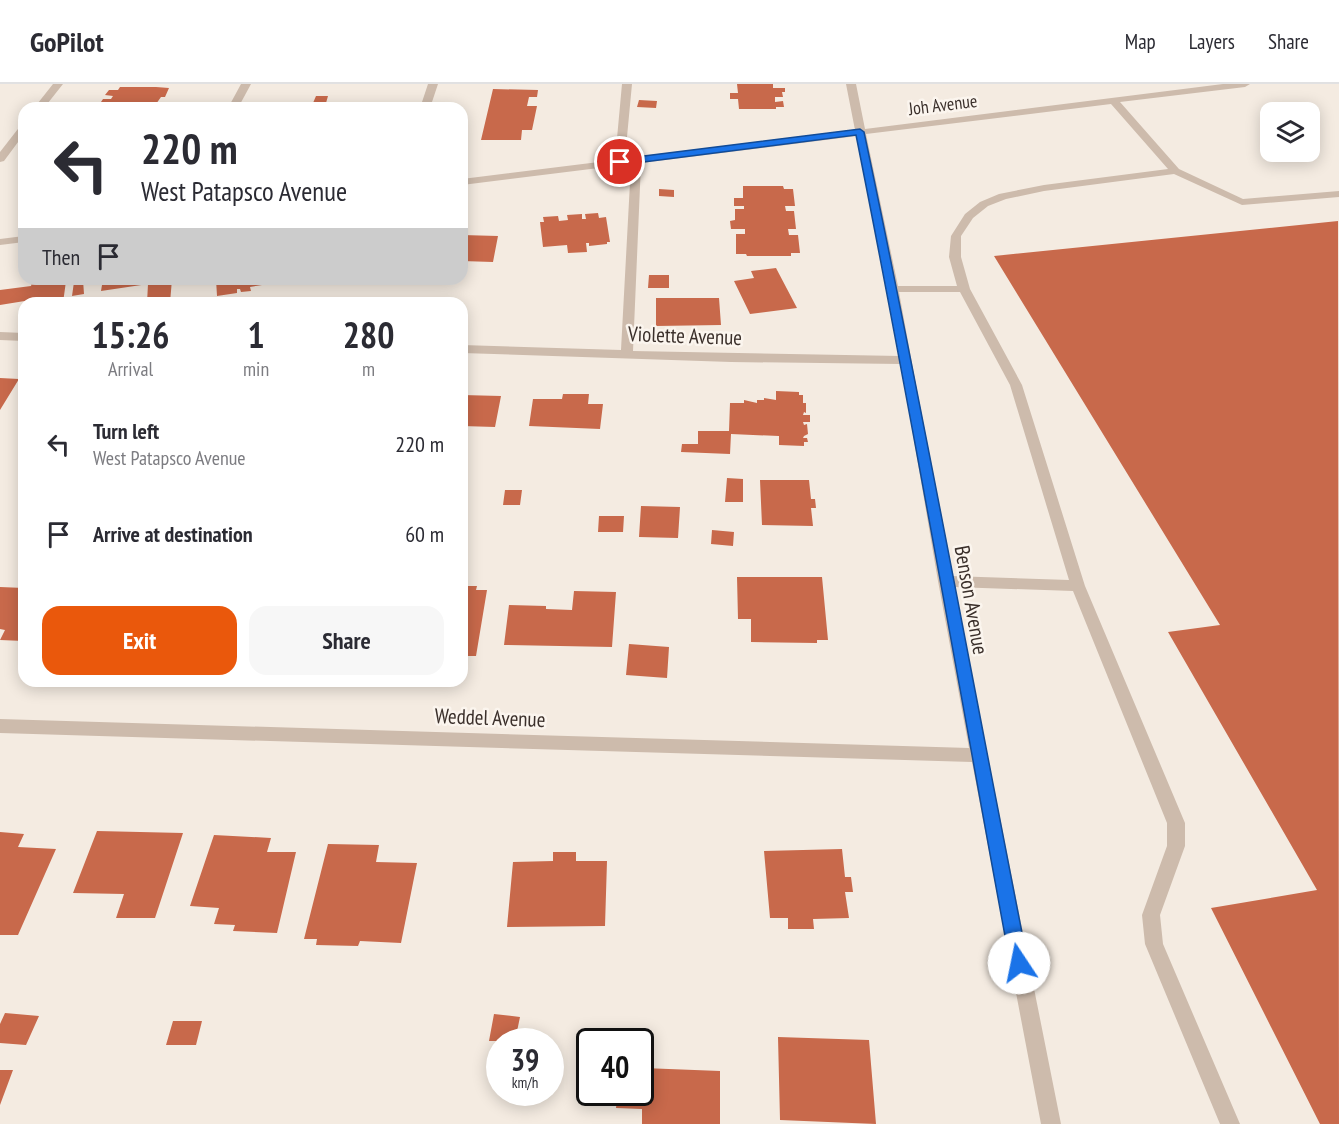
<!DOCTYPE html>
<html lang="en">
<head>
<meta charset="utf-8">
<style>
  body { margin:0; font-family:"PT Sans Narrow",sans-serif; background:#f7f7f7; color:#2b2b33; height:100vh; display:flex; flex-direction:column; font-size:22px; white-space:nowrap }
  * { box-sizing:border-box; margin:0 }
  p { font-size:20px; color:#7c7c81 }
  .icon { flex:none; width:33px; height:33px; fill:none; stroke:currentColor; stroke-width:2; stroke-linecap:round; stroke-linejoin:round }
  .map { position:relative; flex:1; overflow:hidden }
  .sheet { position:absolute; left:18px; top:213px; width:450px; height:390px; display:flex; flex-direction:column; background:#fff; border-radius:18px; box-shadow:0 3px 15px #0003 }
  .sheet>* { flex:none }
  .guide { position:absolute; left:18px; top:18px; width:450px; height:183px; border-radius:18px; box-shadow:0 3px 15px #0003; background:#fff; color:#2b2b33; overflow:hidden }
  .buttons { position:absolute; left:1260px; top:18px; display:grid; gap:12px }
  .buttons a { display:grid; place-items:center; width:60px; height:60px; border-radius:12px; background:#fff; box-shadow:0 3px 15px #0003; font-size:30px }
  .speed { position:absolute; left:486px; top:944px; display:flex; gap:12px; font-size:30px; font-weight:700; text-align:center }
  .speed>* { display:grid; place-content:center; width:78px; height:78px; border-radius:50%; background:#fff; box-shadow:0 3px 15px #0003; line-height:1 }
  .speed small { font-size:15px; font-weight:400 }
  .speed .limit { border:3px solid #111; border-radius:9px; background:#fff; color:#111 }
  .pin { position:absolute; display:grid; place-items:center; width:51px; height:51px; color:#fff; margin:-26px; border:3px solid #fff; border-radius:50%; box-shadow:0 2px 6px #0007 }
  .me { position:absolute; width:66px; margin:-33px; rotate:349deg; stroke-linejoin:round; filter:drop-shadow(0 0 4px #0008) }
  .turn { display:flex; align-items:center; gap:21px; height:126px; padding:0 24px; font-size:27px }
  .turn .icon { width:78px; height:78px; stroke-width:2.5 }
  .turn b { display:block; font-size:42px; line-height:51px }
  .then { display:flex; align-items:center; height:57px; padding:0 24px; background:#0003; gap:12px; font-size:22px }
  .eta { display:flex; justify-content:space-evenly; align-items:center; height:102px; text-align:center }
  .eta b { font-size:36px; font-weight:600; line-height:42px }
  .action { display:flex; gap:12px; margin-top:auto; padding:12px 24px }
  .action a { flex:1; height:69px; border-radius:18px; background:#ea580c; color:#fff; font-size:24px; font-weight:600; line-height:69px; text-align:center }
  .action a+a { background:#f7f7f7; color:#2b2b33 }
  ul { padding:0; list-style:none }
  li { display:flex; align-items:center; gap:18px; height:90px; padding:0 24px }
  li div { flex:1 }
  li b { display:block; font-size:22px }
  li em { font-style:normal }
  header { display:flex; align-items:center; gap:36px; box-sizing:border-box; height:84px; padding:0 30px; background:#fff; border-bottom:2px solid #e1e1e2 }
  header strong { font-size:28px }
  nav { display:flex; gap:33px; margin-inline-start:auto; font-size:21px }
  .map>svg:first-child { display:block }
</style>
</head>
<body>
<header>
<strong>GoPilot</strong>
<nav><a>Map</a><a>Layers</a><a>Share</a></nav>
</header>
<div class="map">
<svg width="1339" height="1040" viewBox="0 0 1339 1040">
  <rect width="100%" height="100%" fill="#f4ebe1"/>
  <path fill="#c8694b" d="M737 0H773V4H785V8H782L783 13H775V18L783 17 784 23H776V25H739L738 15H730V9H738Z
    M120 3H156L169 4 165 13H161L156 20H144L142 24H97L103 15H111L113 12 105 11 109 6H118Z
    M493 5 538 6 537 13H529L527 22H537L532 46H522L521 56H481Z
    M316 12H328L326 19H371L369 24H315L317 19H313Z
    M639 16 657 17 656 24 637 23Z
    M743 102H783L784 105H793L795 122H785L786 127H794L796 145H788L789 151H798L800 169H791V172H747L746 170H736V150H745V145H731L730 137 735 136V125H744V122H734V114H743Z
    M659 105 674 106V113L659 112Z
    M598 129 599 134 606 133 610 158H607V160L589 162V159H586L587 168 568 169 567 161 543 163 540 138H544L543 133 558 132 559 137 568 136 567 131 582 130V135H586L585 130Z
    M1338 137 1339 1040H1320L1211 824 1317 806 1168 548 1220 541 994 172Z
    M462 151 498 152 493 178 462 177Z
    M776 184 797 224 750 230 734 197 754 194 751 187Z
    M649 191H669V204H648Z
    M38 195H46L45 200 66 197 63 219H37V215L0 221V206L31 202 33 196Z
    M103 195H172L170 219H147L148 200 101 207Z
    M216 195H261L262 201 250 203 251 207 241 208 240 205H237V209L217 212Z
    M83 196 84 210 72 212 74 198Z
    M656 214H719L721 241 656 242Z
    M0 294 19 295 0 326Z
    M776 307 799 308V311H803V319H806V329L804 328 803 331H810V338H803L804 341 807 340 808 350 804 352 803 354H807L808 358H804V362L779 361V352L731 350 730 370 681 368 682 360H698V347H729L730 319H744V316L757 319V316H764V314L776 316Z
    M563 310H589L588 320H603L600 345 529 342 533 315H562Z
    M462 311 501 312 495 343 462 342Z
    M727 394 743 395V418H725Z
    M760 396H809L811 415H815L816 424H811L813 442 762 441Z
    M505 406H522L520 421H503Z
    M641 422 680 423 678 454 639 453Z
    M599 432H624L623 448H598Z
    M712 446 734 448 733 462 711 460Z
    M737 493H822L828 556H817V559L751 558V535H738Z
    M462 502H477L476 506H487L476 572H462Z
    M0 503 24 504V557L0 556 5 546 0 545Z
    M574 507 616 508 612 563 504 561 509 521 546 522V525L572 526Z
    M629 560 669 563 667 594 626 591Z
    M97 747 183 749 155 834H116L124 810 73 809Z
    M0 748 24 750 18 763 56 765 18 851H0Z
    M214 751 271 754 267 768H296L277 849 233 847 235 841 214 840 219 824 190 822Z
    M328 760 379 761 376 778 417 779 401 859 360 857 358 862 316 861 317 855H304Z
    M842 765 845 793H851L853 808H845L849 834 813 835 814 845H788V834H770L764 767Z
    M553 768H576V777H607L605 842 507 843 513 778 553 777Z
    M5 929 39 932 26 961 0 959V940Z
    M494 930 520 933 515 957H489Z
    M173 937H202L196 961H166Z
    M778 953 869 956 876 1040 780 1036Z
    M643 984 720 987V1040H642V1025L616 1024 618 1008H640Z
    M0 986H13L0 1021Z"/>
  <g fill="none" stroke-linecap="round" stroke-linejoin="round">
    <path fill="#cdbbac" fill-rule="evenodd" d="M53 0H63L44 24H34Z
      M241 0H251L238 24H228Z
      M428 0H438L430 24H420Z
      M622 0H632L625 74 855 46 846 0H856L865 45 1223 0H1250L1245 3 1120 18 1179 85 1243 115 1339 107V113L1242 121 1174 90 1044 107 1006 115 988 122 973 134 961 152V173L970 205 1022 301 1085 502 1185 739V762L1160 831 1163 860 1240 1040H1220L1145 860 1142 831 1167 762V739L1073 507 954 503 1061 1040H1041L972 678 0 649V635L969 664 938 497 901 280 731 278 462 269V261L621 266 631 80 462 101V95L615 76ZM1111 20 1168 85 1044 101 999 110 980 118 965 130 951 152 949 173 957 202H898L866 50ZM857 52 900 272 633 267 641 79ZM899 208H960L1010 301 1069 496 951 492Z
      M24 40V50L4 77 0 78V68L21 41Z
      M24 152V158L0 161V155Z
      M0 248 24 249V257L0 256Z"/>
  </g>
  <path fill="#1a73e8" stroke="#114b97" stroke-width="1.5" d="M860 45 864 48C923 324 973 602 1028 879L1025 885 1019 887 1013 885 1010 879C959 603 911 326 856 51L620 81 615 78 620 75Z"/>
  <g text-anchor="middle" stroke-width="5" stroke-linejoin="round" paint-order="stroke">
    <g font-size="18" fill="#3b302b" stroke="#fbf5ee">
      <text transform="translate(943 21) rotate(-7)" y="6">Joh Avenue</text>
    </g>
    <g font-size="21" fill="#3b302b" stroke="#fbf5ee">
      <text transform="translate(685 252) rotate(2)" y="7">Violette Avenue</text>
      <text transform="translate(971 516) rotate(80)" y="7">Benson Avenue</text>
      <text transform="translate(490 634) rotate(2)" y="7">Weddel Avenue</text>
    </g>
  </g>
</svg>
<div class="buttons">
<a><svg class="icon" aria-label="layers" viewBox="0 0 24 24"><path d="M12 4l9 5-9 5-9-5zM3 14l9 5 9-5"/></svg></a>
</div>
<div class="speed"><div>39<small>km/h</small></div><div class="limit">40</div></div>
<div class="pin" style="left:620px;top:78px;background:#d93025"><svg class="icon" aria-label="arrive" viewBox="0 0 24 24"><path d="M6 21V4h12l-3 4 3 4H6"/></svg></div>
<svg class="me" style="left:1019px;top:879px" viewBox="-20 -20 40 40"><circle r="19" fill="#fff"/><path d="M0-13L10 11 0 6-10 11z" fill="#1a73e8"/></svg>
<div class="guide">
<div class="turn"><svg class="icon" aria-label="left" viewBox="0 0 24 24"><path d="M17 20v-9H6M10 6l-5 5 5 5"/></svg><div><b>220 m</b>West Patapsco Avenue</div></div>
<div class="then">Then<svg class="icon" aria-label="arrive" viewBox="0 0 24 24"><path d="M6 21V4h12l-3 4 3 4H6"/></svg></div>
</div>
<section class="sheet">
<div class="eta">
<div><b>15:26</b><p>Arrival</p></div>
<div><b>1</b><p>min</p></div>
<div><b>280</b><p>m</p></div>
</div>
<ul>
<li><svg class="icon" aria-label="left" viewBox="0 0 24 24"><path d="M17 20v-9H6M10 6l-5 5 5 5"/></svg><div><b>Turn left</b><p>West Patapsco Avenue</p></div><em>220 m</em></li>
<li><svg class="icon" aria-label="arrive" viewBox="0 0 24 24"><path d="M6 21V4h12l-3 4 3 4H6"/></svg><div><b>Arrive at destination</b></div><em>60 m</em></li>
</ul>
<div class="action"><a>Exit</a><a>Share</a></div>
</section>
</div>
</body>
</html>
